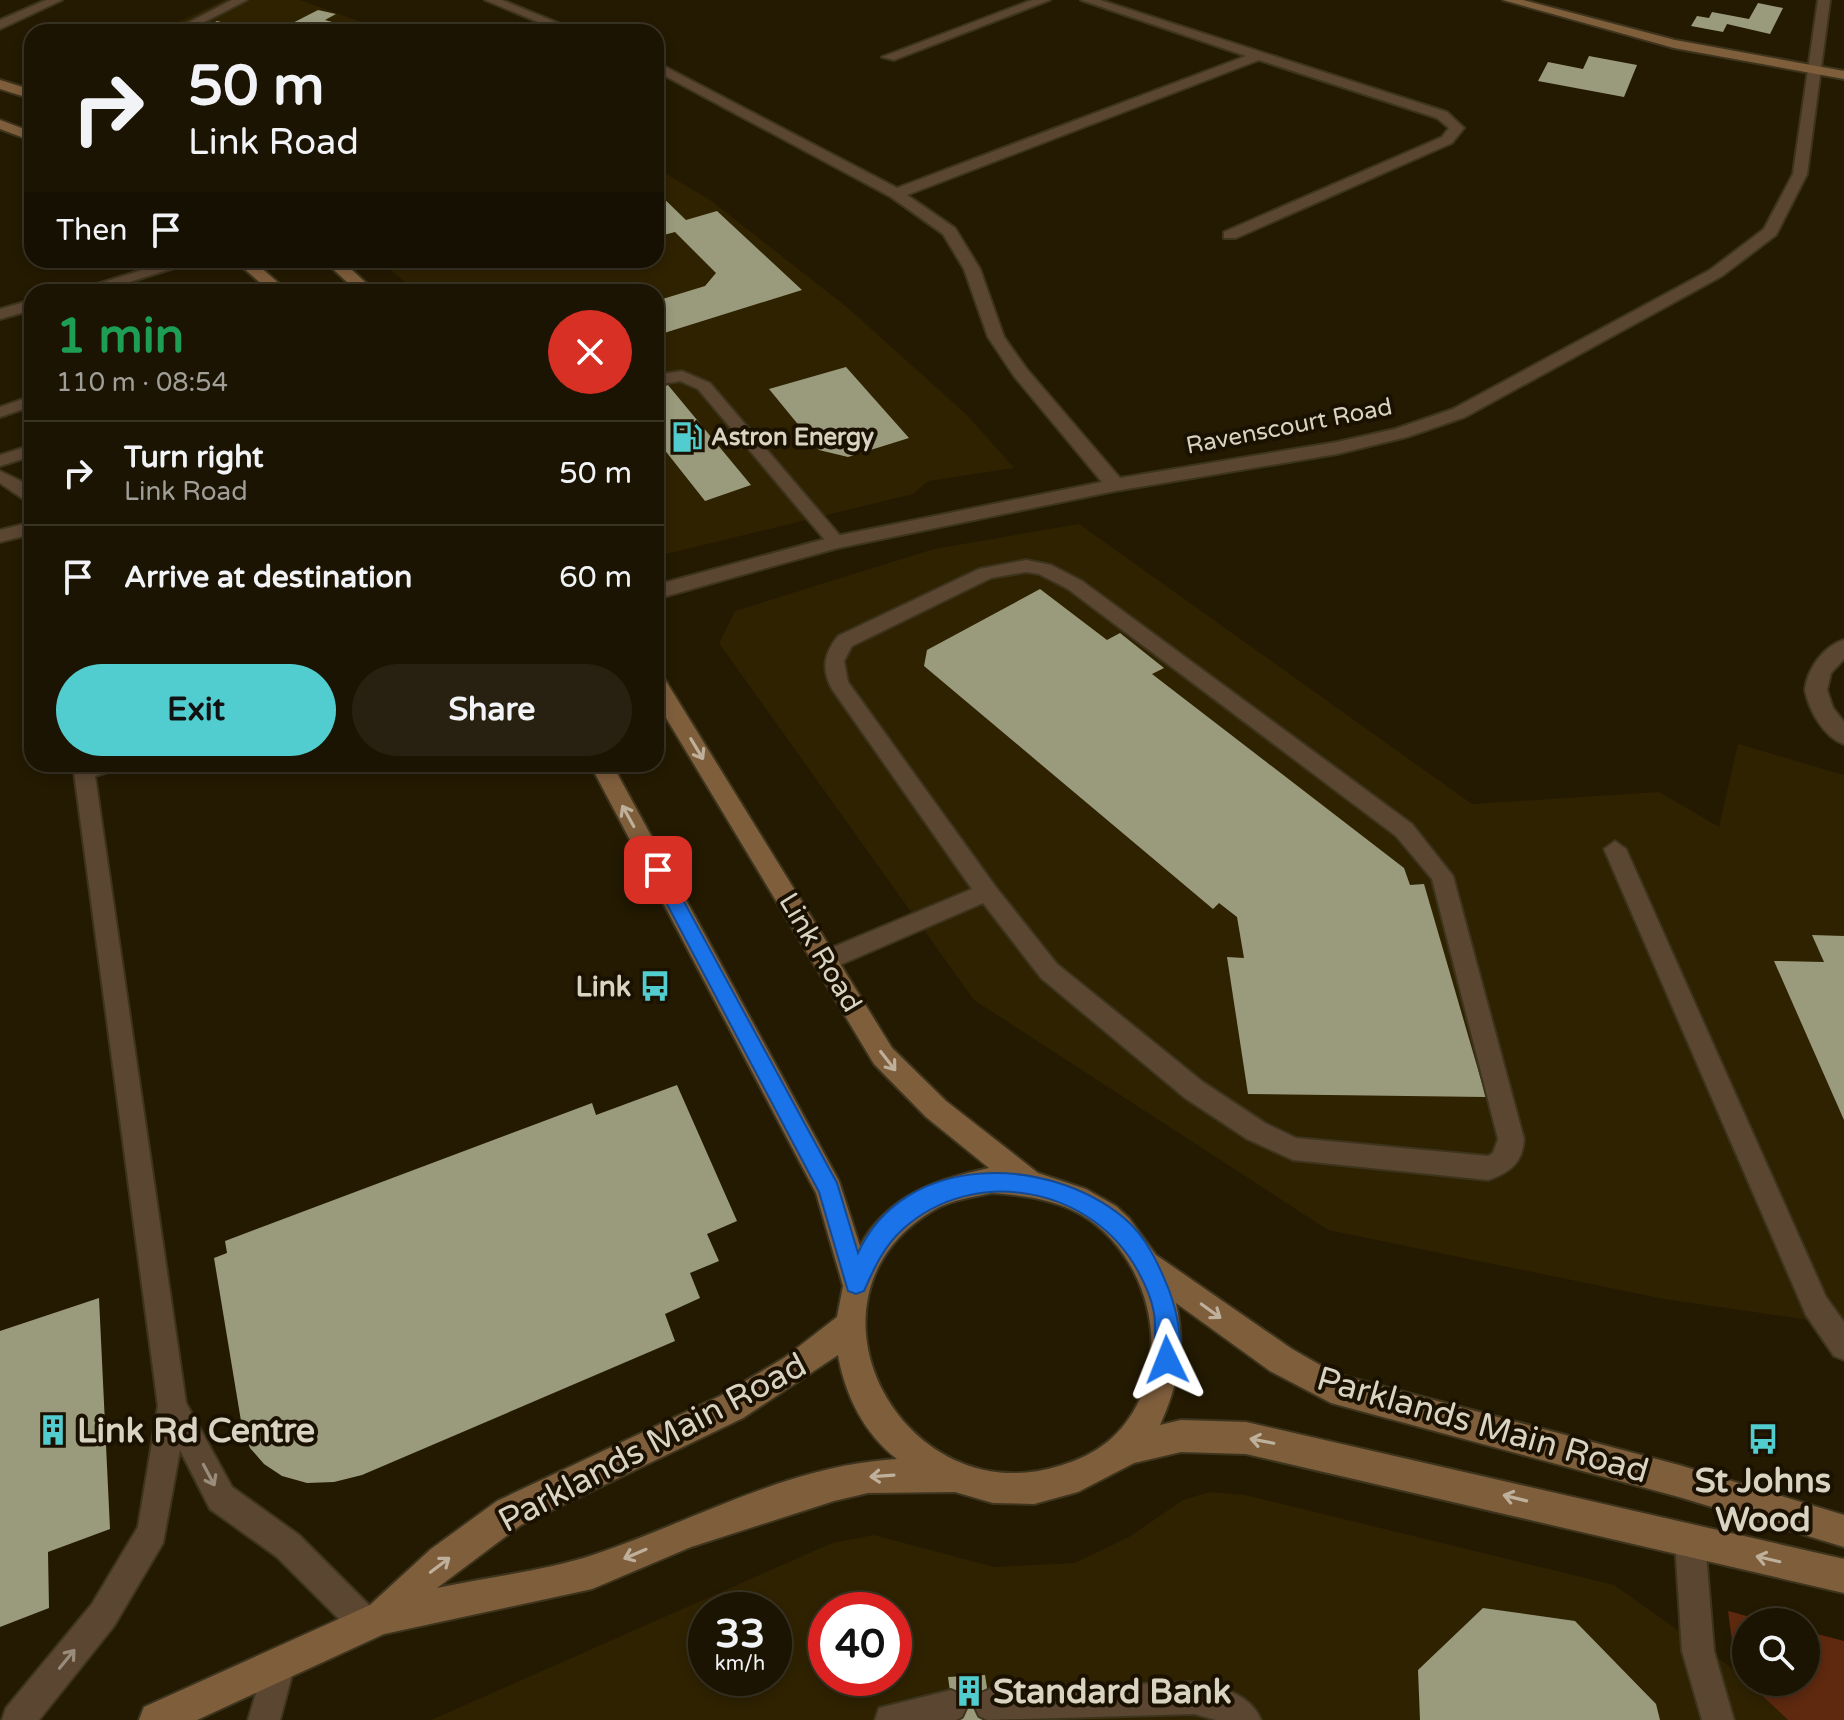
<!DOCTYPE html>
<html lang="en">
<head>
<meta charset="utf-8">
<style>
  body { margin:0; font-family:"Varela Round",sans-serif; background:#282111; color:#f1f3f6; height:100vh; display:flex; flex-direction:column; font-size:30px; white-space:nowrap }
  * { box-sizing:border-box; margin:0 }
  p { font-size:26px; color:#a09e99 }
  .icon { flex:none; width:44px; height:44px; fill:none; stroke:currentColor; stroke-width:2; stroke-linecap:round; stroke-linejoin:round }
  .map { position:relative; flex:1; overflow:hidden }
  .side { position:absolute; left:24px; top:284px; width:640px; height:488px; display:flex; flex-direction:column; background:#1b1402; border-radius:24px; box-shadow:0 4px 12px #0003,0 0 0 2px #393324 }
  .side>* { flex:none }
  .banner { position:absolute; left:24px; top:24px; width:640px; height:244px; border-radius:24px; box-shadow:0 4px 12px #0003,0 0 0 2px #393324; background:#1b1402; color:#f1f3f6; overflow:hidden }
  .controls { position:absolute; left:1732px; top:1608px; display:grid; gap:16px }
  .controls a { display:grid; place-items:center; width:88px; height:88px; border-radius:50%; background:#1b1402; box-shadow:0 4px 12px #0003,0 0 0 2px #393324; font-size:40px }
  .speed { position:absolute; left:688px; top:1592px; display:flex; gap:16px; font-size:40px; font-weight:700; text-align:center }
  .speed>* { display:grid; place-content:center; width:104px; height:104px; border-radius:50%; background:#1b1402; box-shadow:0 4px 12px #0003,0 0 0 2px #393324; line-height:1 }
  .speed small { font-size:20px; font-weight:400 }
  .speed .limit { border:12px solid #d22; background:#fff; color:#111 }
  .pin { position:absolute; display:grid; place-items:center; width:68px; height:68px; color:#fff; margin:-34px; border-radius:16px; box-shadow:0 4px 12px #0006 }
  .me { position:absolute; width:88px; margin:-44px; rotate:358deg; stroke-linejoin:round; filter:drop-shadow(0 0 6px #0008) }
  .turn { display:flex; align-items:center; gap:28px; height:168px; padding:0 32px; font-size:36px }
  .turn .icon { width:104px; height:104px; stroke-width:2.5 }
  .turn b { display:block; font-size:56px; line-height:68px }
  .then { display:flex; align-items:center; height:76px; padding:0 32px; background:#0003; gap:16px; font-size:30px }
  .round { display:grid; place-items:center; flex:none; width:84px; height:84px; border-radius:42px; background:#282111 }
  .summary { display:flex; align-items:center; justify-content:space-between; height:136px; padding:0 32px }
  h1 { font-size:48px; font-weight:700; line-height:60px; color:#1e9e55 }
  .cta { display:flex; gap:16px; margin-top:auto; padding:16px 32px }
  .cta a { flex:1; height:92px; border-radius:48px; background:#52cdcf; color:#111; font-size:32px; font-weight:700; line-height:92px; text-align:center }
  .cta a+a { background:#282111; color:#f1f3f6 }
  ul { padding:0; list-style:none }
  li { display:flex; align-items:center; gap:24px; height:104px; padding:0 32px; border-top:2px solid #393324 }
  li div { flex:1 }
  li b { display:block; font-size:30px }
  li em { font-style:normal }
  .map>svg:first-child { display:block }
</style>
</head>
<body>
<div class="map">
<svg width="1844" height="1720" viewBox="0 0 1844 1720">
  <rect width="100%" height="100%" fill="#241a02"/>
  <path fill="#2e2200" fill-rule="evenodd" d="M224 0H300L389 32H157Z
    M656 168 710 200 848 308 968 416 1014 468 928 481 913 494 662 555 656 553V292H416L380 260H656Z
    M1079 524 1472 804 1659 792 1719 827 1738 744 1844 775V1325L1664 1299 1328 1230 974 1000 719 643 735 611 934 549Z
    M1210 1492 1245 1495 1614 1585 1736 1671 1788 1720H431L832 1543 874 1535 994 1567 1075 1563 1129 1537 1183 1500ZM706 1610H774V1678H706ZM826 1610H894V1678H826Z"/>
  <path fill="#5e290f" d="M1728 1611 1770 1622H1746V1680L1736 1671Z
    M1806 1631 1844 1641V1720H1788L1748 1682H1806Z"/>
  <path fill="#9a9b7d" d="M1758 3 1783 8 1770 34 1727 24 1723 32 1691 26 1697 16 1709 18 1712 12 1749 19Z
    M318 10 336 14 325 20 368 32H275Z
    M217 21 256 31V32H195Z
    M1589 56 1637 65 1624 97 1538 81 1548 62 1583 69Z
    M656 191 686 220 717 211 802 290 661 334 656 328V301L705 286 716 273 675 232 656 237Z
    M846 367 909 438 848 457 819 450 769 389Z
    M668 385 751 485 705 501 656 439V389Z
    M1040 589 1107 640 1120 633 1164 668 1152 674 1404 868 1410 885 1424 884 1486 1097 1248 1094 1227 957 1244 958 1237 917 1219 903 1213 909 924 666 927 650Z
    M1812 935 1844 936V1120L1774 961 1824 962Z
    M677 1085 737 1221 707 1234 719 1261 690 1273 700 1298 665 1314 675 1341 362 1475 334 1482 307 1483 282 1476 264 1464 250 1448 242 1427 214 1258 227 1253 225 1241 592 1103 596 1115Z
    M99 1298 110 1529 48 1552 49 1608 0 1627V1331Z
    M1483 1608 1575 1621 1656 1704 1660 1720H1420L1418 1670Z
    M985 1675 992 1720H954L948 1677Z"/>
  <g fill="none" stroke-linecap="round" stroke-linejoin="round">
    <defs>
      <path id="lane" d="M232 0H247L185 32H170Z
        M682 371 710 383 842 538V546H830L698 389 680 381 656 385V375Z
        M32 396V406L0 417V407Z
        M32 445V456L0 466V455Z
        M0 471 31 486 32 505 0 483Z
        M32 522V534L0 542V530Z
        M1026 560 1051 565 1082 581 1412 824 1453 876 1524 1139C1523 1163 1509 1173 1488 1180L1293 1160 1247 1139 1185 1098 1041 978 983 903 835 967 827 969 819 967 815 960 819 953 972 889 832 689C821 669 824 654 838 636L979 569ZM1026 572 1039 574 1068 589 1396 836 1432 879 1498 1139 1493 1153 1488 1156 1296 1138 1265 1123 1203 1082 1057 964 995 886 848 682 844 661 852 646 991 578Z
        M73 764H120L117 769 95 776 186 1403 232 1487 299 1535 375 1611 380 1622 375 1633 364 1638 353 1633 277 1557 210 1509 180 1450 163 1543 114 1626 39 1720H2L6 1708 92 1604 138 1527 158 1406Z
        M1615 841 1626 849 1826 1297 1844 1322V1360L1834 1356 1806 1315 1604 849Z
        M1690 1526 1701 1530 1705 1541 1714 1651 1734 1720H1702L1682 1651 1675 1541 1679 1530Z
        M279 1648 290 1653 295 1664 280 1720H248L268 1653Z
        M1194 1682C1219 1686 1251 1694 1261 1720H1216L1194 1714 987 1720 979 1716 974 1705 979 1694 990 1689Z
        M951 1690 962 1695 967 1706 962 1717 956 1720H875L879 1708Z"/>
      <path id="street" d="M46 0H62L0 29V20Z
        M485 0H502L580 32H562Z
        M1032 0H1050L894 60 882 57Z
        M1081 0H1100L1447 112 1464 128 1452 143 1236 238H1224V232L1442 137 1449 128 1437 118 1259 60 907 195 955 228 980 269 1004 337 1026 368 1120 478 1337 442 1395 429 1453 409 1710 270 1764 229 1793 174 1818 0H1830L1807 174 1776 235 1722 276 1465 417 1407 437 1337 454 1115 491 838 548 656 599V585L836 536 1102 482 1014 376 988 337 964 269 943 234 891 197 656 71V62L897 188 1246 56Z
        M174 260H199L98 292H72Z
        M32 300V310L0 319V309Z
        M1844 640V659L1831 673 1827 690 1833 708 1844 722V744C1824 738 1809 710 1805 690 1807 670 1823 646 1844 640Z"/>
      <path id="secondary" d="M1503 0H1523L1675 40 1844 71V79L1674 48Z
        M0 80 32 90V99L0 89Z
        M0 120 32 132V141L0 129Z
        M234 260H252L289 292H271Z
        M323 260H341L376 292H358Z
        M656 676 664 678 892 1048 946 1101 1038 1173 1086 1189 1116 1206 1129 1218 1156 1255 1292 1349 1336 1374 1679 1465 1844 1515V1547L1679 1497 1331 1403 1270 1371 1176 1303C1186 1347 1178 1385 1160 1425L1181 1420 1246 1422 1844 1559V1593L1246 1454 1181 1452 1134 1463 1078 1492 1034 1504 993 1503 955 1492 868 1493 834 1501 691 1547 592 1589 384 1634 197 1720H139L144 1707 370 1605 431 1549 497 1501 720 1396 784 1358 837 1317 843 1286 816 1193 590 764H612L839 1181 860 1246C887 1196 937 1179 989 1168L926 1117 874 1064 656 701ZM992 1193C1022 1195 1053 1199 1080 1214 1141 1249 1169 1335 1140 1399 1123 1435 1097 1455 1059 1466 903 1515 785 1298 934 1210 951 1200 973 1197 992 1193ZM838 1355C845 1395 864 1434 897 1459 789 1465 694 1521 593 1555 544 1571 488 1577 437 1588L521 1525 743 1418Z"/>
    </defs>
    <use href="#lane" stroke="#3d341d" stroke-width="4"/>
    <use href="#street" stroke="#3d341d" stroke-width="4"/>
    <use href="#secondary" stroke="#3d341d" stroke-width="4"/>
    <use href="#lane" fill="#5b4632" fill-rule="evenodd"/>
    <use href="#street" fill="#5b4632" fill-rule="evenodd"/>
    <use href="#secondary" fill="#7f5e3c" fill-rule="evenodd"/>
  </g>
  <defs><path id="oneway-shaft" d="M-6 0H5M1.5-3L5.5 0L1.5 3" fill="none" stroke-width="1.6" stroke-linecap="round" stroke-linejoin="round" transform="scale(2)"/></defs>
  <g stroke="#beb09b">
    <use href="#oneway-shaft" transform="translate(697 749) rotate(59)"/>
    <use href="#oneway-shaft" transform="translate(628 816) rotate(-119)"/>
    <use href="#oneway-shaft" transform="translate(888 1061) rotate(52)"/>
    <use href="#oneway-shaft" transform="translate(1211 1311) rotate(36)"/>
    <use href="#oneway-shaft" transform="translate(1262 1441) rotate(-169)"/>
    <use href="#oneway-shaft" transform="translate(882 1476) rotate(176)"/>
    <use href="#oneway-shaft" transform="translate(1515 1498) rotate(-166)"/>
    <use href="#oneway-shaft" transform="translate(635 1554) rotate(157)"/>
    <use href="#oneway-shaft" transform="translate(1768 1559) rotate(-167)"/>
    <use href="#oneway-shaft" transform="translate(440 1565) rotate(-37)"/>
  </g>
  <g stroke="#9a8c7b">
    <use href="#oneway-shaft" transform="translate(209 1475) rotate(62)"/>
    <use href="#oneway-shaft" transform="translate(67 1659) rotate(-51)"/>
  </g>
  <path fill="#1a73e8" stroke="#114b97" stroke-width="2" d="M658 863 664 865 837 1183 858 1253C905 1151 1048 1155 1124 1218 1146 1236 1159 1265 1169 1290 1177 1312 1185 1345 1176 1368L1167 1371 1159 1368C1152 1351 1157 1331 1154 1313 1152 1301 1145 1284 1139 1273 1094 1187 975 1164 903 1229 884 1246 874 1268 864 1291L856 1294 848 1291 819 1192 649 870Z"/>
  <defs>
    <symbol id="fuel-bare" viewBox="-9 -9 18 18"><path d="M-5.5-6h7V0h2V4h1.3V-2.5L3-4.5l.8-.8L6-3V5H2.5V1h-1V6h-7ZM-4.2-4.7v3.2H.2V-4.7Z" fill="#52cdcf" stroke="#1b1100" stroke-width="2.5" paint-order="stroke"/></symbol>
    <symbol id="bus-bare" viewBox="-9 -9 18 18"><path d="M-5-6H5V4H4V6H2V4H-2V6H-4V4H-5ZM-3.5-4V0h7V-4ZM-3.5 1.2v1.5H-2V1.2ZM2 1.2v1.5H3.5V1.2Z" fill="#52cdcf" stroke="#1b1100" stroke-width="2.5" paint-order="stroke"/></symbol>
    <symbol id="building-bare" viewBox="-9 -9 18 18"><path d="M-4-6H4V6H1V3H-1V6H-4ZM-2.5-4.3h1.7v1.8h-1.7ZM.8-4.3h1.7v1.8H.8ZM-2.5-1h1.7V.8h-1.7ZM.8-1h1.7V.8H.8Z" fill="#52cdcf" stroke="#1b1100" stroke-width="2.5" paint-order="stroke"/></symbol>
  </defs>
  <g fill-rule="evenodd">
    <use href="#fuel-bare" x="665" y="415" width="44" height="44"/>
    <use href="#bus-bare" x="633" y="964" width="44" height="44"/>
    <use href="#building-bare" x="31" y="1408" width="44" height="44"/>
    <use href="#bus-bare" x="1741" y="1417" width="44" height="44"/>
    <use href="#building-bare" x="947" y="1669" width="44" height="44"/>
  </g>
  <g text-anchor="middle" stroke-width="8" stroke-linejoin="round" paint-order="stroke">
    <g font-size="24" fill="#d9d3c4" stroke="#1b1100">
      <text transform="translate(1289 426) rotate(-11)" y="8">Ravenscourt Road</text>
    </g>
    <g font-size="24" font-weight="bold" fill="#d9d3c4" stroke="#1b1100" text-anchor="start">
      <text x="711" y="445">Astron Energy</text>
    </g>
    <g font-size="28" fill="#d9d3c4" stroke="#1b1100">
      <text transform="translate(821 952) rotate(59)" y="10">Link Road</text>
    </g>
    <g font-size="28" font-weight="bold" fill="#d9d3c4" stroke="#1b1100" text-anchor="end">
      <text x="631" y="996">Link</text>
    </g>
    <g font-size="34" fill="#d9d3c4" stroke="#1b1100">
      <text transform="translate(1483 1424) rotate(16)" y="12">Parklands Main Road</text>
      <text transform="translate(652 1442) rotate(-28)" y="12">Parklands Main Road</text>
    </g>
    <g font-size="34" font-weight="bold" fill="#d9d3c4" stroke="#1b1100" text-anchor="start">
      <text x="77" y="1442">Link Rd Centre</text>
      <text x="1763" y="1492" text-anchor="middle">St Johns<tspan x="1763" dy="39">Wood</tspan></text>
      <text x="993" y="1703">Standard Bank</text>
    </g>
  </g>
</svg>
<div class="controls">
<a><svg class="icon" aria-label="search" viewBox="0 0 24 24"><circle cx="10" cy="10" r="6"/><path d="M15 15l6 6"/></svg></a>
</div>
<div class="speed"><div>33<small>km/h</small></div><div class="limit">40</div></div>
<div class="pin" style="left:658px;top:870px;background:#d93025"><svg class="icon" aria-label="arrive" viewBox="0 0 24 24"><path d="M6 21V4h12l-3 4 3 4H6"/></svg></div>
<svg class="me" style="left:1167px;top:1360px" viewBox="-20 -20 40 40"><path d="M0-17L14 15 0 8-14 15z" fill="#1a73e8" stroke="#fff" stroke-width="4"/></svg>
<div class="banner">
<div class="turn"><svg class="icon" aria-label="right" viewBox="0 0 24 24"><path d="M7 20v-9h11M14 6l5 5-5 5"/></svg><div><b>50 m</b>Link Road</div></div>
<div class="then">Then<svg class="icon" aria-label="arrive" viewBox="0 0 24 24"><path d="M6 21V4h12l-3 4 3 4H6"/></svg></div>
</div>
<section class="side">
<div class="summary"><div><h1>1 min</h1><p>110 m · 08:54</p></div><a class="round" style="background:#d93025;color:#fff"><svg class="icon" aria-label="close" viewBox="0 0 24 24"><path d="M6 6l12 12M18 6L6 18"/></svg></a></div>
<ul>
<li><svg class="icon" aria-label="right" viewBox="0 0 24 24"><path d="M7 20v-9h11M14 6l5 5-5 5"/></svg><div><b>Turn right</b><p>Link Road</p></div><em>50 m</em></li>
<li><svg class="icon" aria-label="arrive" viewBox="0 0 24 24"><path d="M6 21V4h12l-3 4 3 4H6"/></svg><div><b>Arrive at destination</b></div><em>60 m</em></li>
</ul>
<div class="cta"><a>Exit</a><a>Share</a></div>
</section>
</div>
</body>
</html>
